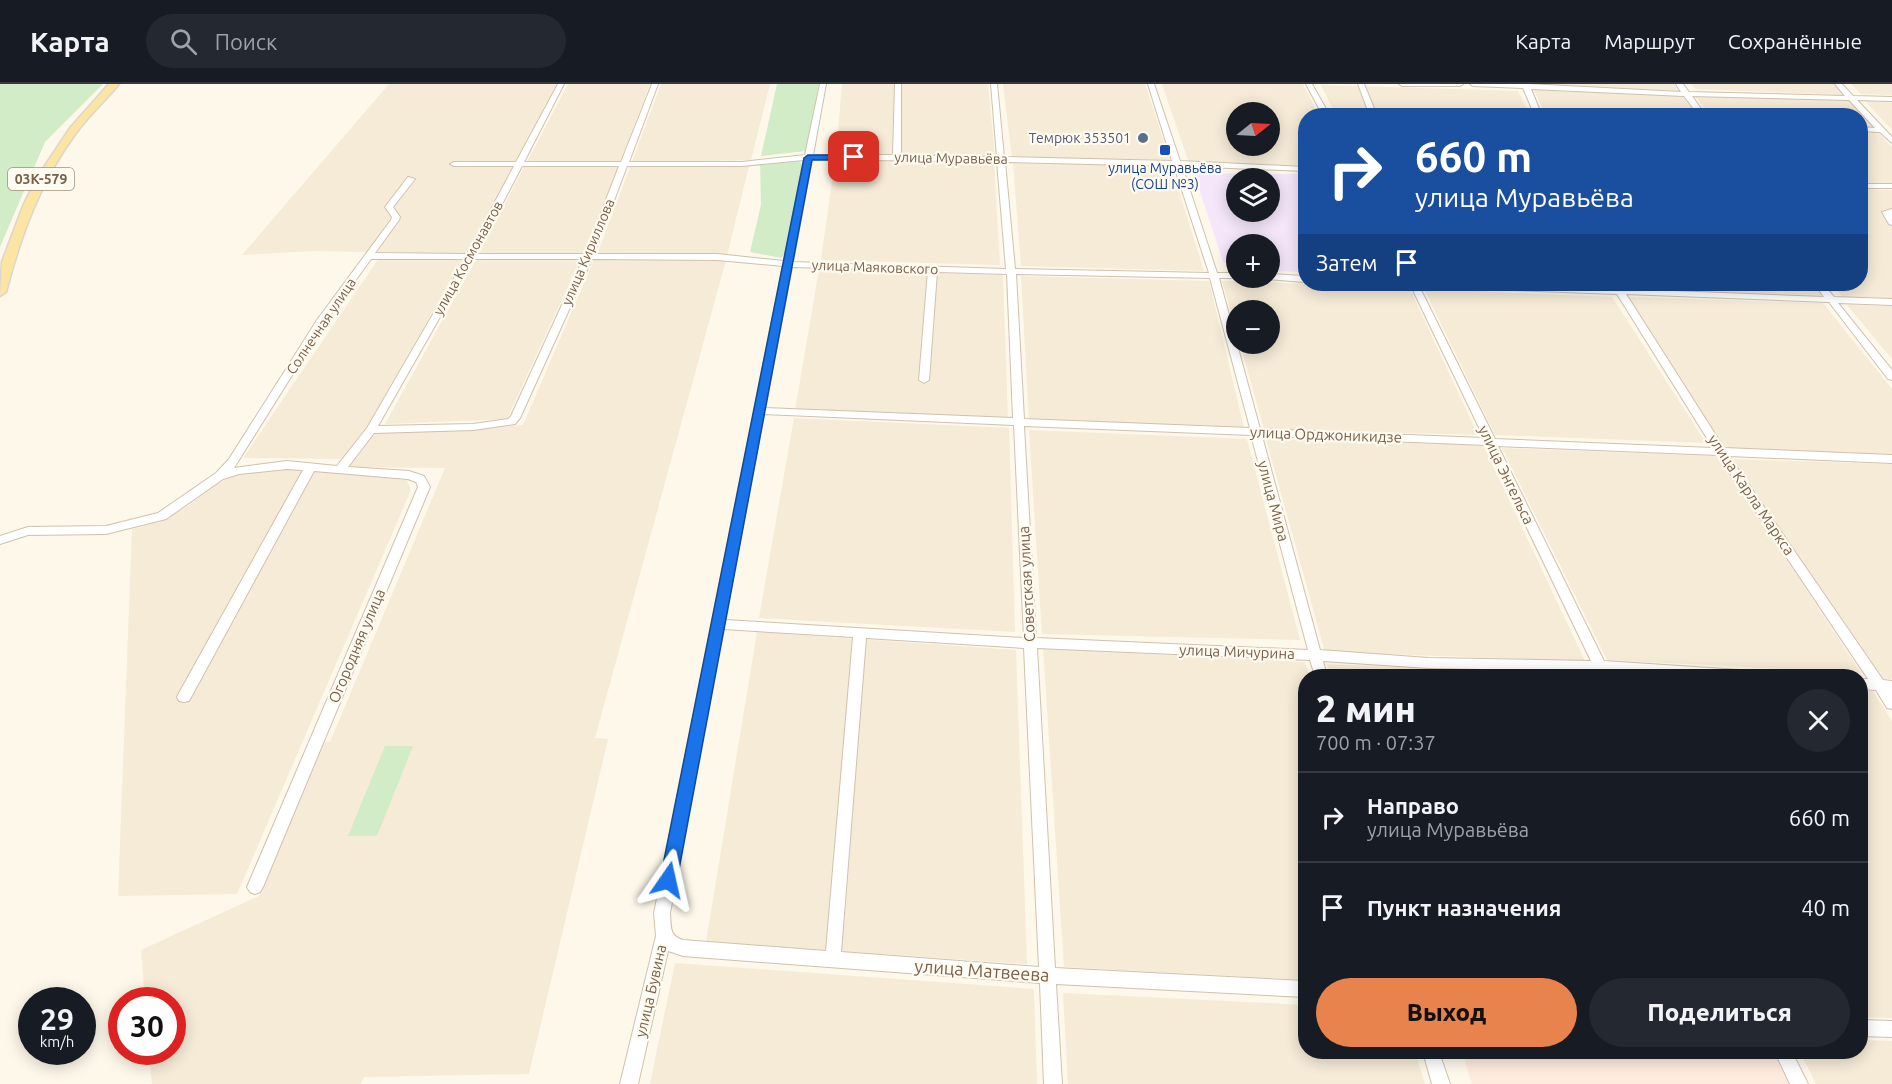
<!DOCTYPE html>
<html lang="ru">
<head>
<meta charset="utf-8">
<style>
  body { margin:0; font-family:Ubuntu,sans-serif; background:#242831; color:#f1f3f6; height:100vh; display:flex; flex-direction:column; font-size:22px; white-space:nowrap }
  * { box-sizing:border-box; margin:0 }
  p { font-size:20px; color:#9ea1a6 }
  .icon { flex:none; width:33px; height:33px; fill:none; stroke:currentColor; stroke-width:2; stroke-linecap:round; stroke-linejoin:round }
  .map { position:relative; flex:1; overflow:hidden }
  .panel { position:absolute; left:1298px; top:585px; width:570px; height:390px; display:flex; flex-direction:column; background:#171b24; border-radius:24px; box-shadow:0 3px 15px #0003 }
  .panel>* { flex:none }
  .banner { position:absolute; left:1298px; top:24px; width:570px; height:183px; border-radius:24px; box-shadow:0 3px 15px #0003; background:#1a4fa0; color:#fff; overflow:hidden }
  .needle { width:39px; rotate:72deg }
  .controls { position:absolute; left:1226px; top:18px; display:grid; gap:12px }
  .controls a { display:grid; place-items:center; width:54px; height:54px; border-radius:50%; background:#171b24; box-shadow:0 3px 15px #0003; font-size:30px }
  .speed { position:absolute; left:18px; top:903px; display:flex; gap:12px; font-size:30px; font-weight:700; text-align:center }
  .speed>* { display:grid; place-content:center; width:78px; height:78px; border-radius:50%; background:#171b24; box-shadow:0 3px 15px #0003; line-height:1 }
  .speed small { font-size:15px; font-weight:400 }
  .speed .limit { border:9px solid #d22; background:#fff; color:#111 }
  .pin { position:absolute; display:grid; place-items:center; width:51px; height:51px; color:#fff; margin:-26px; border-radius:12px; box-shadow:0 3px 9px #0006 }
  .me { position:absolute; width:66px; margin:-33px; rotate:11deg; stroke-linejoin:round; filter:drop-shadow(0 0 4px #0008) }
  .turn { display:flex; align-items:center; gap:21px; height:126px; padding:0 18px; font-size:27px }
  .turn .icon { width:78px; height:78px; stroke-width:2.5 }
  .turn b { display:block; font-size:42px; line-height:51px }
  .then { display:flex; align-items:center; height:57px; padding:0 18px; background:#0003; gap:12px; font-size:22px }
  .round { display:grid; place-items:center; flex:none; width:63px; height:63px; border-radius:32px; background:#242831 }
  .head { display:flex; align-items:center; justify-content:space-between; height:102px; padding:0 18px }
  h1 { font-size:36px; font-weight:800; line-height:45px }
  .cta { display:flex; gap:12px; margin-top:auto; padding:12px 18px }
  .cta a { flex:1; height:69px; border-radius:36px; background:#e8834d; color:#111; font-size:24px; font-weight:800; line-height:69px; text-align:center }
  .cta a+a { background:#242831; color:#f1f3f6 }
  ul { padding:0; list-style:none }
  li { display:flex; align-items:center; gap:18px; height:90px; padding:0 18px; border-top:2px solid #363941 }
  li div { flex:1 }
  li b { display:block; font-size:22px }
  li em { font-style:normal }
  header { display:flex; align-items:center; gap:36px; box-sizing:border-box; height:84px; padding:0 30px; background:#171b24; border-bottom:2px solid #363941 }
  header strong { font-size:28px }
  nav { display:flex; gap:33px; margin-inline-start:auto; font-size:21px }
  .search { width:420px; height:54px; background:#242831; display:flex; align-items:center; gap:15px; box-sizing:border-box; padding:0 21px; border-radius:33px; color:#9ea1a6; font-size:22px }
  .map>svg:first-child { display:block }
</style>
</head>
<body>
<header>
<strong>Карта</strong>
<div class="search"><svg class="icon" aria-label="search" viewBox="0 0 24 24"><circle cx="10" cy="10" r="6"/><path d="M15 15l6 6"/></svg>Поиск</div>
<nav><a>Карта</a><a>Маршрут</a><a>Сохранённые</a></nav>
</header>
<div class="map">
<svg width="1892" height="1000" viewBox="0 0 1892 1000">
  <rect width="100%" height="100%" fill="#fdf8e9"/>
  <path fill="#f5ebd7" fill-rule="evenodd" d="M389 0H557L465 170 313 167 242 171Z
    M568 0H650L620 78H527Z
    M661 0H770L751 76 632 78Z
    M842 0H988L995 73 836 70Z
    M1003 0H1145L1170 76 1012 74Z
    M1162 0H1303L1319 31 1305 32V82L1189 79ZM1236 28H1269V62H1236Z
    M1531 0H1674L1679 7 1532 1Z
    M1691 0H1834L1844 11 1695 5Z
    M1851 0H1892V11L1861 10Z
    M1321 1 1518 7 1530 31H1336Z
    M1534 6 1682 12 1697 31H1546Z
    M1695 12 1849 17 1892 63V100L1860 99V32L1709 31Z
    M1864 16 1892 17V46Z
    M835 76 994 77 1000 181 821 176Z
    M1013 79 1171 82 1204 187 1021 182Z
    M749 82 727 171H597L630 83Z
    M524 83H619L582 171 479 170Z
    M1860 105 1892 106V214L1842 213 1833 200H1860Z
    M379 174 463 175 348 375 243 374Z
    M476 176H580L507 335 385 340Z
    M594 176H726L595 654 608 655 529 990 364 993 361 1000H152L149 968H172V916H145L141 866 259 812 322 658H330L445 384 348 383 371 349 468 346 523 341Z
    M819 186 1003 191 1008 336 795 326Z
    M1021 192 1209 197 1244 344 1029 337Z
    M1222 197 1409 203 1478 351 1264 345 1240 260H1269V226H1236V246Z
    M1626 200H1814L1823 212 1629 206Z
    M1424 205 1612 213 1706 359 1495 351Z
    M1628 213 1823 219 1892 305V370L1725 365Z
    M1847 221 1892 222V275Z
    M794 334 1009 344 1015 548 759 534Z
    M1029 346 1247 355 1300 556 1042 550Z
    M1266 355 1483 361 1585 577 1325 568Z
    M1502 364 1718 372 1861 589 1607 576Z
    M1732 375 1892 380V595H1883Z
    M294 384 407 396 411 406 237 810 118 812 132 445 162 437 188 422 215 401 235 391 259 386Z
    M757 548 1016 566 1027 880 706 858Z
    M1043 564 1305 578 1309 592H1305V896L1064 883Z
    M1327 580 1585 591V592H1331Z
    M1860 607H1873L1892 637V934L1860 933Z
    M675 879 1034 905 1037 1000H650Z
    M1063 909 1305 921V968H1415L1425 1000H1068Z
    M1860 956 1892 957V1000H1816L1800 968H1860Z"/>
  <path fill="#fdebdd" d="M1462 968H1777L1793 1000H1472Z"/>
  <path fill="#f5e6fa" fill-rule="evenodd" d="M1194 89 1305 90V188L1269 187V160H1236V185L1223 178ZM1236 94H1269V128H1236Z"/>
  <path fill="#d1ecc7" d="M0 0H103L45 58 0 163Z
    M777 0H819L806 67 761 72Z
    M798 76 802 80 786 168 781 174 750 168 761 121 760 79Z
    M385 662H413L377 752H348Z"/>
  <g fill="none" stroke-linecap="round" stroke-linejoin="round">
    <defs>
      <path id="minor" d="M558 0H564L524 78H621L652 0H658L629 78H742L805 71 820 0H826L813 71H893L895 0H901V71L997 73 991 0H997L1004 73 1172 77 1148 0H1154L1180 77 1305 83V87L1182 82 1217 189H1236V194H1239H1219L1260 345 1484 354 1410 200H1418L1495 355 1713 364 1617 210 1433 203 1429 200H1489L1613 204 1611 200H1619L1622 205 1824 213 1815 200H1823L1834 213 1892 215V221L1838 219 1892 286V296L1888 295 1829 218 1626 210 1724 364 1892 371V379L1729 372 1883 596 1892 597V625L1887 624 1876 606 1860 605V595H1868L1718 371 1498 362 1604 577 1755 587 1760 588 1761 592H1682L1600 587 1428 584 1323 577 1327 592H1315L1310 576 1037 564 1055 884 1305 897V913L1056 900 1062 1000H1044L1040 899 683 872 668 867 638 1000H620L656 852 654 829 664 780 783 182 717 176 592 175 520 334 515 340 473 346 374 349 348 383 409 387 424 392 430 403 263 803 260 808 255 810 250 808 247 803 418 403 416 398 408 395 314 387 189 617 184 618 179 617 177 613 179 609 303 386 287 385 239 390 223 395 166 435 106 450 28 451 0 460V452L28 443 106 442 158 429 216 389 229 375 317 236 391 136 392 133 385 123 408 93 415 95 393 123 400 133 399 136 375 169 467 170 514 82H454L450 80 454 78H516ZM812 75 997 78 1006 185 793 178ZM804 76 784 177 717 170H594L627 82H742ZM1005 78 1174 82 1209 189 1015 185ZM522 82H619L585 170H476ZM371 175H465L367 344 337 382 287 377 234 384 326 237ZM473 175H583L511 332 508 335 473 340 378 342ZM792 183 928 187 919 296 924 299 929 296 937 188 1007 190 1013 334 765 324ZM1016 190 1210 194 1250 344 1024 335ZM764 330 1014 341 1024 554 725 536ZM1024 342 1251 351 1308 566 1036 554ZM1262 352 1487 361 1591 577 1428 574 1320 566ZM723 545 853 553 826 867 683 856C669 852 671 842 670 829ZM866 554 1024 564 1039 883 841 868Z
        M1306 0H1312L1330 32H1323Z
        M1358 0H1364L1377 32H1370Z
        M1399 0H1463L1460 2H1402Z
        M1470 0H1528L1681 8 1676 0H1683L1689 8 1845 12 1835 0H1842L1853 12 1892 13V17L1857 16 1892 53V59L1880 48 1860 47V43L1875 44 1849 16 1692 12 1706 32H1699L1684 12 1531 5 1542 32H1535L1523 4 1473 2Z
        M1860 100H1892V104H1860Z
        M1892 125V141L1889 140 1882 128Z
        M1269 190 1305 192V198L1266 195 1265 194H1269Z
        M1860 936 1892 937V953L1860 952Z
        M1423 968H1439L1450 1000H1432Z
        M1775 968H1792L1808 1000H1790Z"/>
      <path id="major" d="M109 0H119C105 17 89 31 76 49 41 96 21 151 6 208L0 212 2 178 23 122 36 95 70 44Z"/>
    </defs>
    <use href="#minor" stroke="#d0c1ae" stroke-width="2"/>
    <use href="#major" stroke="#dcd6d0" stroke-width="3"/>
    <use href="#minor" fill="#fff" fill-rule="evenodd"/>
    <use href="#major" fill="#fce5a2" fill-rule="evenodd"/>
  </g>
  <path fill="#1a73e8" stroke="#114b97" stroke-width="1.5" d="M808 71H854L858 73 854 76H812L677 796 674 802 668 804 662 802 660 796 804 74Z"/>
  <circle fill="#5c6f8a" stroke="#fffbf0" stroke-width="2" cx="1143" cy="54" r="6"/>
  <rect fill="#1a4fb4" stroke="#fffbf0" stroke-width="2" x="1159" y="60" width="12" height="12" rx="3"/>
  <g text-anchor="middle" stroke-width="4.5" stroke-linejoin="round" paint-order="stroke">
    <g font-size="14" fill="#4e5e75" stroke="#fffbf0" text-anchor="end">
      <text x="1131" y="59">Темрюк 353501</text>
    </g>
    <g font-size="14" fill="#79614c" stroke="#fffbf0">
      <text transform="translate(951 74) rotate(1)" y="5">улица Муравьёва</text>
      <text transform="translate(588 168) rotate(-67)" y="5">улица Кириллова</text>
      <text transform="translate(468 174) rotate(-61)" y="5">улица Космонавтов</text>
      <text transform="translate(875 183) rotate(2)" y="5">улица Маяковского</text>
      <text transform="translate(321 242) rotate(-56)" y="5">Солнечная улица</text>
    </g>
    <g font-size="14" fill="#164399" stroke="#fffbf0">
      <text x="1165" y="89">улица Муравьёва<tspan x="1165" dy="16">(СОШ №3)</tspan></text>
    </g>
    <rect fill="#fffbf0" stroke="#a18f7d" stroke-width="1.5" x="8" y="84" width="66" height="22" rx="4.5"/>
    <g font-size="14" font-weight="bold" fill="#79614c">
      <text x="41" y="100">03К-579</text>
    </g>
    <g font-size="15" fill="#79614c" stroke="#fffbf0">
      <text transform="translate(1326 351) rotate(2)" y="5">улица Орджоникидзе</text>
      <text transform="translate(1506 391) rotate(64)" y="5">улица Энгельса</text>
      <text transform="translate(1751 411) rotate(56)" y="5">улица Карла Маркса</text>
      <text transform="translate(1273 417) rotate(75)" y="5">улица Мира</text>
      <text transform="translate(1027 500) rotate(-93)" y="5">Советская улица</text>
      <text transform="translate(357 562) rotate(-67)" y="5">Огородняя улица</text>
      <text transform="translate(1237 568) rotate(2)" y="5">улица Мичурина</text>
      <text transform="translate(651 907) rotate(-77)" y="5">улица Бувина</text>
    </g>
    <g font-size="18" fill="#79614c" stroke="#fffbf0">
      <text transform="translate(982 887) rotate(4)" y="6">улица Матвеева</text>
    </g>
  </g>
</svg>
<div class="controls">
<a><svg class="needle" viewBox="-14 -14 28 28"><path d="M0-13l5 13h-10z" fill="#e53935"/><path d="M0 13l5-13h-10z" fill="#9ea1a6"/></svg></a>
<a><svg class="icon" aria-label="layers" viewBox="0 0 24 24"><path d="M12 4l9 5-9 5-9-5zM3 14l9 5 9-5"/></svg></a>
<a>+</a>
<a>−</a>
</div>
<div class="speed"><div>29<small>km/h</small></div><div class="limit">30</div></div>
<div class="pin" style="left:854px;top:73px;background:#d93025"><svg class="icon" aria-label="arrive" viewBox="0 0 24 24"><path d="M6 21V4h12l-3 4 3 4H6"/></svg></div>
<svg class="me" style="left:668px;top:796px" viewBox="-20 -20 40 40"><path d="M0-17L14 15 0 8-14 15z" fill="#1a73e8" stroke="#fff" stroke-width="4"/></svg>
<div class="banner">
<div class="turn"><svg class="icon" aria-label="right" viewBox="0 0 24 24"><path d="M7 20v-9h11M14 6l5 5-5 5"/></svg><div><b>660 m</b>улица Муравьёва</div></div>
<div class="then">Затем<svg class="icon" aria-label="arrive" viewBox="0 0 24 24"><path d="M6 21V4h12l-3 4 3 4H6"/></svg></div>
</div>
<section class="panel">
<div class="head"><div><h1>2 мин</h1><p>700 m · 07:37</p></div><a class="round"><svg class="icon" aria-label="close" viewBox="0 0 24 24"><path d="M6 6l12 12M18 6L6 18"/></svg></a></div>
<ul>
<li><svg class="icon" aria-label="right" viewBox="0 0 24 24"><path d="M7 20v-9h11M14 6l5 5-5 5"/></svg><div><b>Направо</b><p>улица Муравьёва</p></div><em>660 m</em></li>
<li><svg class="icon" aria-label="arrive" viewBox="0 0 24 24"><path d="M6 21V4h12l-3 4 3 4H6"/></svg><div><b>Пункт назначения</b></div><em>40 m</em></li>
</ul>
<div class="cta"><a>Выход</a><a>Поделиться</a></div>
</section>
</div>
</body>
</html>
